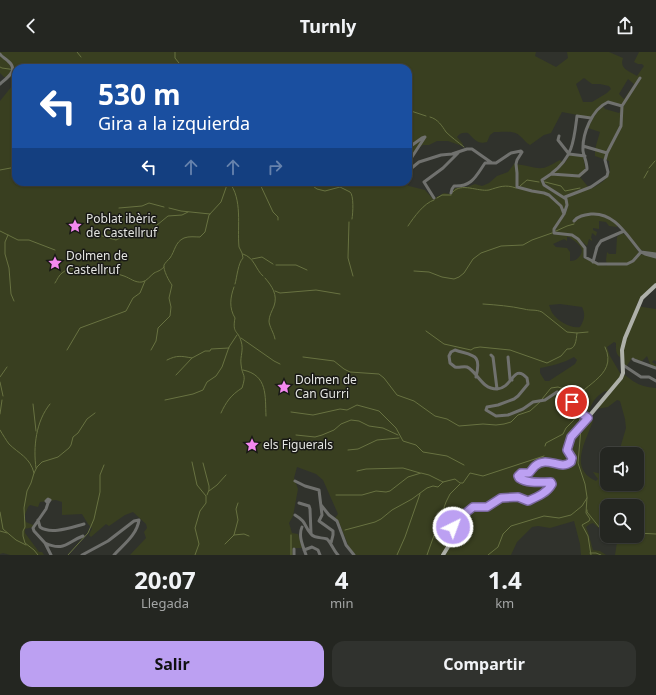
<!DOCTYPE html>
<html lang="es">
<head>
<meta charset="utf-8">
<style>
  body { margin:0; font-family:"Noto Sans",sans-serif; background:#30322e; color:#f1f3f6; height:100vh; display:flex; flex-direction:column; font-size:15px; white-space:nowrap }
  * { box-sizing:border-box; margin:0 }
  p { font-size:13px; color:#a3a5a5 }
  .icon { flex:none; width:22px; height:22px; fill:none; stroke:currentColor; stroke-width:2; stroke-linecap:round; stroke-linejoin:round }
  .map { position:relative; height:503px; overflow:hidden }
  .side { display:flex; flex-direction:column; background:#242621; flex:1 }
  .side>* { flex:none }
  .hud { position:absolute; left:12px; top:12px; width:400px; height:122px; border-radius:12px; box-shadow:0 1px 3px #0004,0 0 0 1px #41433f; background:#1a4fa0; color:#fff; overflow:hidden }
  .controls { position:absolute; left:600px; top:395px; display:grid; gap:8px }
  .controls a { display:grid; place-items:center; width:44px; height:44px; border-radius:8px; background:#242621; box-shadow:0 1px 3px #0004,0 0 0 1px #41433f; font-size:20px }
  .pin { position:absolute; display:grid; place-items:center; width:34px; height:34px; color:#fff; margin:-17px; border:2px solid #fff; border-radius:50%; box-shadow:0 1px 4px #0007 }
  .me { position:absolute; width:44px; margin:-22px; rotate:42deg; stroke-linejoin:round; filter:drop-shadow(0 0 3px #0008) }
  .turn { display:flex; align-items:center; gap:14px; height:84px; padding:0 20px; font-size:18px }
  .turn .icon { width:52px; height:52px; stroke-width:2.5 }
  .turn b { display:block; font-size:28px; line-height:34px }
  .lanes { display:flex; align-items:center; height:38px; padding:0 20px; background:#0003; justify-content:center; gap:20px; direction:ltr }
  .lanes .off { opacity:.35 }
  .eta { display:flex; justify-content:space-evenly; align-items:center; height:68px; text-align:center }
  .eta b { font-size:24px; font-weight:700; line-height:28px }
  .cta { display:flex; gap:8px; margin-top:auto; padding:8px 20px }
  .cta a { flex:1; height:46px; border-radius:12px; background:#bca0f2; color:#111; font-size:16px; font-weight:700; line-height:46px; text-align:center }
  .cta a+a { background:#30322e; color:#f1f3f6 }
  header { display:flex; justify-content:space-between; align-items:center; height:52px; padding:0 20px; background:#242621; font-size:18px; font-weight:700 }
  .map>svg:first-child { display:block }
</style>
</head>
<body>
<header><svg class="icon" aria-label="back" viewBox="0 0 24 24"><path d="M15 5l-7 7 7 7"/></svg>Turnly<svg class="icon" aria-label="share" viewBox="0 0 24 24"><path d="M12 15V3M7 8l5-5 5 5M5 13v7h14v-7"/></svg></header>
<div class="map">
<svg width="656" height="503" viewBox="0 0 656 503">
  <rect width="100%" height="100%" fill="#30322c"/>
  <path fill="#393f20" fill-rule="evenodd" d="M0 0H536L535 4 556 15 568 6 567 0H609L623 6C619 17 629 19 637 24L644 14 642 12H638L634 10 639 0H656V202L641 198 617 173V175L609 174 606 170 599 169V177L593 176V178L597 180 596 184 592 181 591 186 592 187V189L589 187 587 194 575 183 585 196 583 206 607 214 606 208 607 200 609 202H616L617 185 622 181 627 184 640 202 656 205V232C647 238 641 243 636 254L656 257V309L654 308 652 310 656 313V316L650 312 647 304 642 309 632 306 626 315 623 311V307C615 303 616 298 616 291L614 290 607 295 610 304 620 321V323H625C636 332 642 335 656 336V503H615L618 484H637V454H607V481L603 480 593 471 590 472 586 475 588 480 593 498 600 499 606 503H581L580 492 574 469 550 476 538 474 532 475 517 490 511 503H355L349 495 338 468 335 466 338 462 323 428 316 422 297 415 294 426 298 437 293 464 289 471 292 481 298 482 302 496H293V503H130L146 486 144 480 147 476 146 472 133 460 125 463 109 474 106 472 91 485 89 483 92 476 88 472 82 462 62 463V450L56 448 40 450 38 455 30 453 28 455 24 465 26 470 33 473V475L25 477V481L39 500H42L44 503H10L3 501 0 502V49L16 29 13 26 4 25 0 21ZM16 16H408V109L416 98 423 93H429L437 89H448L462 94 463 92 457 85C459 81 464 80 468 81 474 87 478 93 487 90L490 83 494 80C501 80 515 78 520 84 524 87 526 91 530 93L544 83 551 81 562 60 593 66 588 76 600 80 595 97V104L609 109C609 112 610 116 610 119 609 127 597 134 590 137L580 125 586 120 583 104 570 103 564 112 560 108C555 110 549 115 543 116 534 117 523 112 514 112L508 120 497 124 489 131 482 134 475 132 467 135 455 136 450 142 444 141 433 147 425 138 409 134 403 130H16ZM584 26 592 32H600L609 34 611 37 607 41 592 50H583L576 32ZM628 27 634 32 624 47 619 42ZM609 51 619 54 620 56V60L619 61 605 57 603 54ZM567 185H569C576 190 587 196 579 205 576 208 574 209 570 209V200L567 196 556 195 553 192 564 187 567 189ZM560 252 582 255C586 263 584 268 580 275 571 277 558 269 553 262 551 260 550 255 549 253ZM574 305 577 308 575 312 549 329H545L540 321V316C551 314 564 311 574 305ZM605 339 611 340 596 357 608 355 617 348 620 349 625 367 626 376 619 400 621 402H637L638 422 637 432H607V423L593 420 598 427 596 429C568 417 586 389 593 369L588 363C591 351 595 345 605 339Z"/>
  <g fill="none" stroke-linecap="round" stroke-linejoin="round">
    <path stroke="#687241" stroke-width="1" d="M77 0 81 5
      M175 0V6L183 16
      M0 15 2 16 16 18
      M408 58 426 64
      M430 65C438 67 442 74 446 80 451 85 458 90 464 95
      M649 116 655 109
      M0 118 16 115
      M644 126 648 119
      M229 130C243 147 237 174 239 195L242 201 243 206C238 211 237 225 235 232
      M259 130 273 160 278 165V168
      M296 130 310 132 317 137 325 139 340 135C343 137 347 138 350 140 354 143 353 161 352 167
      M545 130 561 134 565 139 580 136
      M520 134 527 128 539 130
      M453 140C461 130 478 140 489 138 499 135 505 132 516 136
      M437 146 442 143H451
      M119 156 142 154 149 151 164 155
      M169 156 181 159 210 162
      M349 170 348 206 353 224
      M408 174C414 165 424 151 434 148
      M0 179 18 188H29L55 198
      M556 179 567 174 574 172
      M8 183 5 190V202L9 216 11 242 14 249
      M102 184 116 188 122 185 140 183 151 178 168 164 182 163 188 160
      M243 202C255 206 255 217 263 224
      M252 207 262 205 273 212
      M276 213H296L307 218
      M414 219 429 220 442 225 454 227 459 225 464 221 473 207 481 201 501 194 523 193 532 188 552 181
      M265 226C272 234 278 243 274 254 272 259 269 264 269 269 269 274 274 281 275 287
      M55 231C57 228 59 223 62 221 76 209 109 219 124 224 130 226 135 231 142 230 147 229 150 224 154 221 158 219 160 219 164 215
      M275 239 280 241 316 238 340 242
      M483 252C497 253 510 254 524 257 531 259 535 257 542 260L567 280 577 281 588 280
      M426 279 444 292 471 298 474 296 480 295 510 298 547 311 561 304 567 297C576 298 576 288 577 281
      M241 286 274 309 280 312
      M67 298 80 276 126 259 133 246 140 241 145 229
      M151 298 156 289 158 276 170 264 171 255 169 246 172 233C169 229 163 218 164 213 165 211 168 208 170 206 175 199 175 190 184 186 189 184 195 185 200 185L205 180 209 163 221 150 228 130
      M303 305 334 309 344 317 350 320 379 322 384 326 397 343 414 349 435 364 447 367 459 374 483 372 496 373 504 372 511 370 518 363 530 359 540 350
      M167 308C177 303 181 304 192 306L205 299H210L211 297 229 296
      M243 318C268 323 265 344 266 364
      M176 323 192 306
      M0 325 7 315
      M0 330 3 344
      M542 347 551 336 558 335 580 342
      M165 348 193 342 203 338 207 330 216 324 222 315 229 295 237 283
      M33 352 36 379
      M575 352C575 334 620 326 605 295
      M291 360 313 363 340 357 347 358 357 353 379 359 396 376 403 389 416 393 423 400 447 404 464 413
      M577 360 581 372
      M221 361C226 350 231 343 242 336 247 321 242 325 241 312 240 304 244 298 241 289 238 278 232 282 235 266 229 256 230 246 234 235
      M0 362 2 348
      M581 376 578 411 585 432 587 445 586 461 590 467 589 469 582 473 588 484 591 503
      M0 378C3 383 6 388 9 392 19 402 30 405 34 421
      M296 383 315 385 322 383 334 378 341 372 351 368 359 369 369 374 383 376 398 383
      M545 394 546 391 563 382 566 376 574 368 577 360
      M348 398 358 397 377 388 399 386
      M192 410 197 433 206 444V451L200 459 195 476 199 492 195 503
      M203 411 209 434V438L207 443
      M36 416C33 395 36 369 50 352
      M357 419 366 417 403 416 420 421
      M209 439 217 433 226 423
      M336 443H362L376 439 386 440 390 439 408 425 421 421 429 423 443 430
      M587 458V460L600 476 607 480
      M0 460 3 477 16 488 26 493
      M345 478 375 470 381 467 392 458 412 447 427 436 433 434 438 435 443 430 455 427 460 431H463L470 421 483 424 544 404
      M0 479 7 481
      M637 481 656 482
      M234 483 244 482 249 484
      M225 492 234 483 238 468 236 457 238 451
      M590 501H596L601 503
      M38 503 34 498 25 491 23 484V479L25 475 24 456 27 439 31 431 34 421 37 415 42 410 58 405 69 396 71 393 73 385 78 381 87 367 95 361
      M68 503 88 481 94 467 100 440V423L104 413
      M291 503V483
      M397 503 405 485 420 442
      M427 503 446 450 450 442 460 432
      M488 503 498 495 503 482 511 474 544 464 559 466 571 463 582 454 587 446"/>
    <path stroke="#70716e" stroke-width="3" d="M0 2C2 5 5 6 8 9 19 18 8 25 0 32
      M559 84 558 88 569 102 585 104
      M583 94 607 101
      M408 96 422 86 425 85 408 111
      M408 119 419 110 441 103 452 102 467 97H472L492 111H496L511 101 521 99 522 100 517 108 516 112 517 121V135L532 139 544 141 549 143 561 154 564 162 554 177V181L572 183 578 187 585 196V205L598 212H627L633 209 641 200C627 184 615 160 591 162 584 163 578 164 574 169
      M552 121C573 105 574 88 577 64L591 66
      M451 141 452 137 454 134C472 135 476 124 485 111H492
      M565 145 591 135 607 124 608 120 605 108 607 101 621 74 622 54 640 26
      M434 146 424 130 443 116 458 101
      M564 162 567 153 566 147 544 133 542 128 551 122 579 124 587 117C587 110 584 105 583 99 582 82 592 57 608 50L622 54
      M656 202 641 200 645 202 656 205
      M593 210 597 195 601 189 624 179
      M491 303 493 305 497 337
      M508 305 510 327 512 328
      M633 307 634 308 656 316
      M623 313 641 325H649L656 329
      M476 325C482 301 473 304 455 298L451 300 449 304 450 311 455 315C459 316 463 314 467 315 477 319 481 337 497 337 513 336 513 311 527 326L528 332 518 344 514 347 498 353 487 355 486 358 496 364 508 363 523 357 533 350 545 348 557 340C572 346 575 361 588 366
      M295 429 305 434 319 438 322 463 319 469 333 479V483L331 491
      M48 451 50 448 48 447 46 449 48 451 46 457 35 473 33 476 34 479 45 491 51 503
      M299 451 309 454 310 457 311 481
      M321 453 329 463 337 469 346 493 354 503
      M295 463C308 471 303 473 311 482 315 487 322 485 327 487 330 489 334 499 338 503
      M38 468 40 475C51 483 72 475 84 472
      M302 475C298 484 303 494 306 503
      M45 491C64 500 67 490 83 484
      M294 497V503
      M304 498 312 495 318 498 320 503
      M82 503 108 489 134 469 139 468C137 483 123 493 114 503"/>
    <path stroke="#aeb0a9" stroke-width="4" d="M443 503 451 490 453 475 455 471 472 456 474 454 487 455 501 446 518 445 525 449 530 448 545 441 551 435 552 430 537 431 523 428 519 426V422L521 421H529C531 419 533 416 535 414 549 403 560 419 571 410L572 406 567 398 570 387 621 326 623 321 622 298 625 286 642 246 656 233"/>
  </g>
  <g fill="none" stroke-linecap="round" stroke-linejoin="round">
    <defs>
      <path id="route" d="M453 475 456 469 473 455H487L501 446 518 445 528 449C537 445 547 441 552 432L551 430C541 430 528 432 519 426L518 424 521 421H529C531 419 533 416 535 414 548 403 560 419 571 410L572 406 567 398 571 385 588 366 579 360 572 350"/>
    </defs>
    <use href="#route" stroke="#7a689d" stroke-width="10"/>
    <use href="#route" stroke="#bca0f2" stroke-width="7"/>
  </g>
  <defs>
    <symbol id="sight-bare" viewBox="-9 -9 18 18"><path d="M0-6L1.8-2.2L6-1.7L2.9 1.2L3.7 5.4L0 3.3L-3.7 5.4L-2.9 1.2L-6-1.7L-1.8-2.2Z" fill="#f489f0" stroke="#191916" stroke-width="2.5" paint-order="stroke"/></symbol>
  </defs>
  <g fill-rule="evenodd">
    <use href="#sight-bare" x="65" y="164" width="20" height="20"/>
    <use href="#sight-bare" x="45" y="201" width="20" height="20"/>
    <use href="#sight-bare" x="274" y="325" width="20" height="20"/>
    <use href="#sight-bare" x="242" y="383" width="20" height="20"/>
  </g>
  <g text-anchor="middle" stroke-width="3" stroke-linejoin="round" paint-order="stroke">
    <g font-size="12" fill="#e3e4e0" stroke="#191916" text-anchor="start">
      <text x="86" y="171">Poblat ibèric<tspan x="86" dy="14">de Castellruf</tspan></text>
      <text x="66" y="208">Dolmen de<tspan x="66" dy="14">Castellruf</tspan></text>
      <text x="295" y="332">Dolmen de<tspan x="295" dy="14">Can Gurri</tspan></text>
      <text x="263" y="397">els Figuerals</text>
    </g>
  </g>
</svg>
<div class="controls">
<a><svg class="icon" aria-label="sound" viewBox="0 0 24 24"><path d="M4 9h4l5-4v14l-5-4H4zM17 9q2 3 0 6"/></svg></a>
<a><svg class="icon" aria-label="search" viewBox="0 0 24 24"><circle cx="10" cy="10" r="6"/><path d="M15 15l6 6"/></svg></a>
</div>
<div class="pin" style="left:572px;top:350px;background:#d93025"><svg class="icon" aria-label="arrive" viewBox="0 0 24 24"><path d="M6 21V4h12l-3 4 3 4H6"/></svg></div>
<svg class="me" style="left:453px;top:475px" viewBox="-20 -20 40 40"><circle r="17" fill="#bca0f2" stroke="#fff" stroke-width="3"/><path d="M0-11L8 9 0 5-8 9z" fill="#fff"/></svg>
<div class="hud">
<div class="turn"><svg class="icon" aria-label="left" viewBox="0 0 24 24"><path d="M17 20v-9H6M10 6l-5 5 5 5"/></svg><div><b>530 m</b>Gira a la izquierda</div></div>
<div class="lanes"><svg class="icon" aria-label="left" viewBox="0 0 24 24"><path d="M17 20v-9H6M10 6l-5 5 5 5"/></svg><svg class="icon off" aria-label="ahead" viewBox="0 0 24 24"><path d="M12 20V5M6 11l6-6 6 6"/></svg><svg class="icon off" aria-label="ahead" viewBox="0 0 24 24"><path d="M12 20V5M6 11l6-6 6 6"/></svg><svg class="icon off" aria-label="right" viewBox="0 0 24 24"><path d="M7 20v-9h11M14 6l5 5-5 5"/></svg></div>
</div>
</div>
<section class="side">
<div class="eta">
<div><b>20:07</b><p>Llegada</p></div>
<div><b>4</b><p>min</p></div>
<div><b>1.4</b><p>km</p></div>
</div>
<div class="cta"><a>Salir</a><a>Compartir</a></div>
</section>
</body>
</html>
